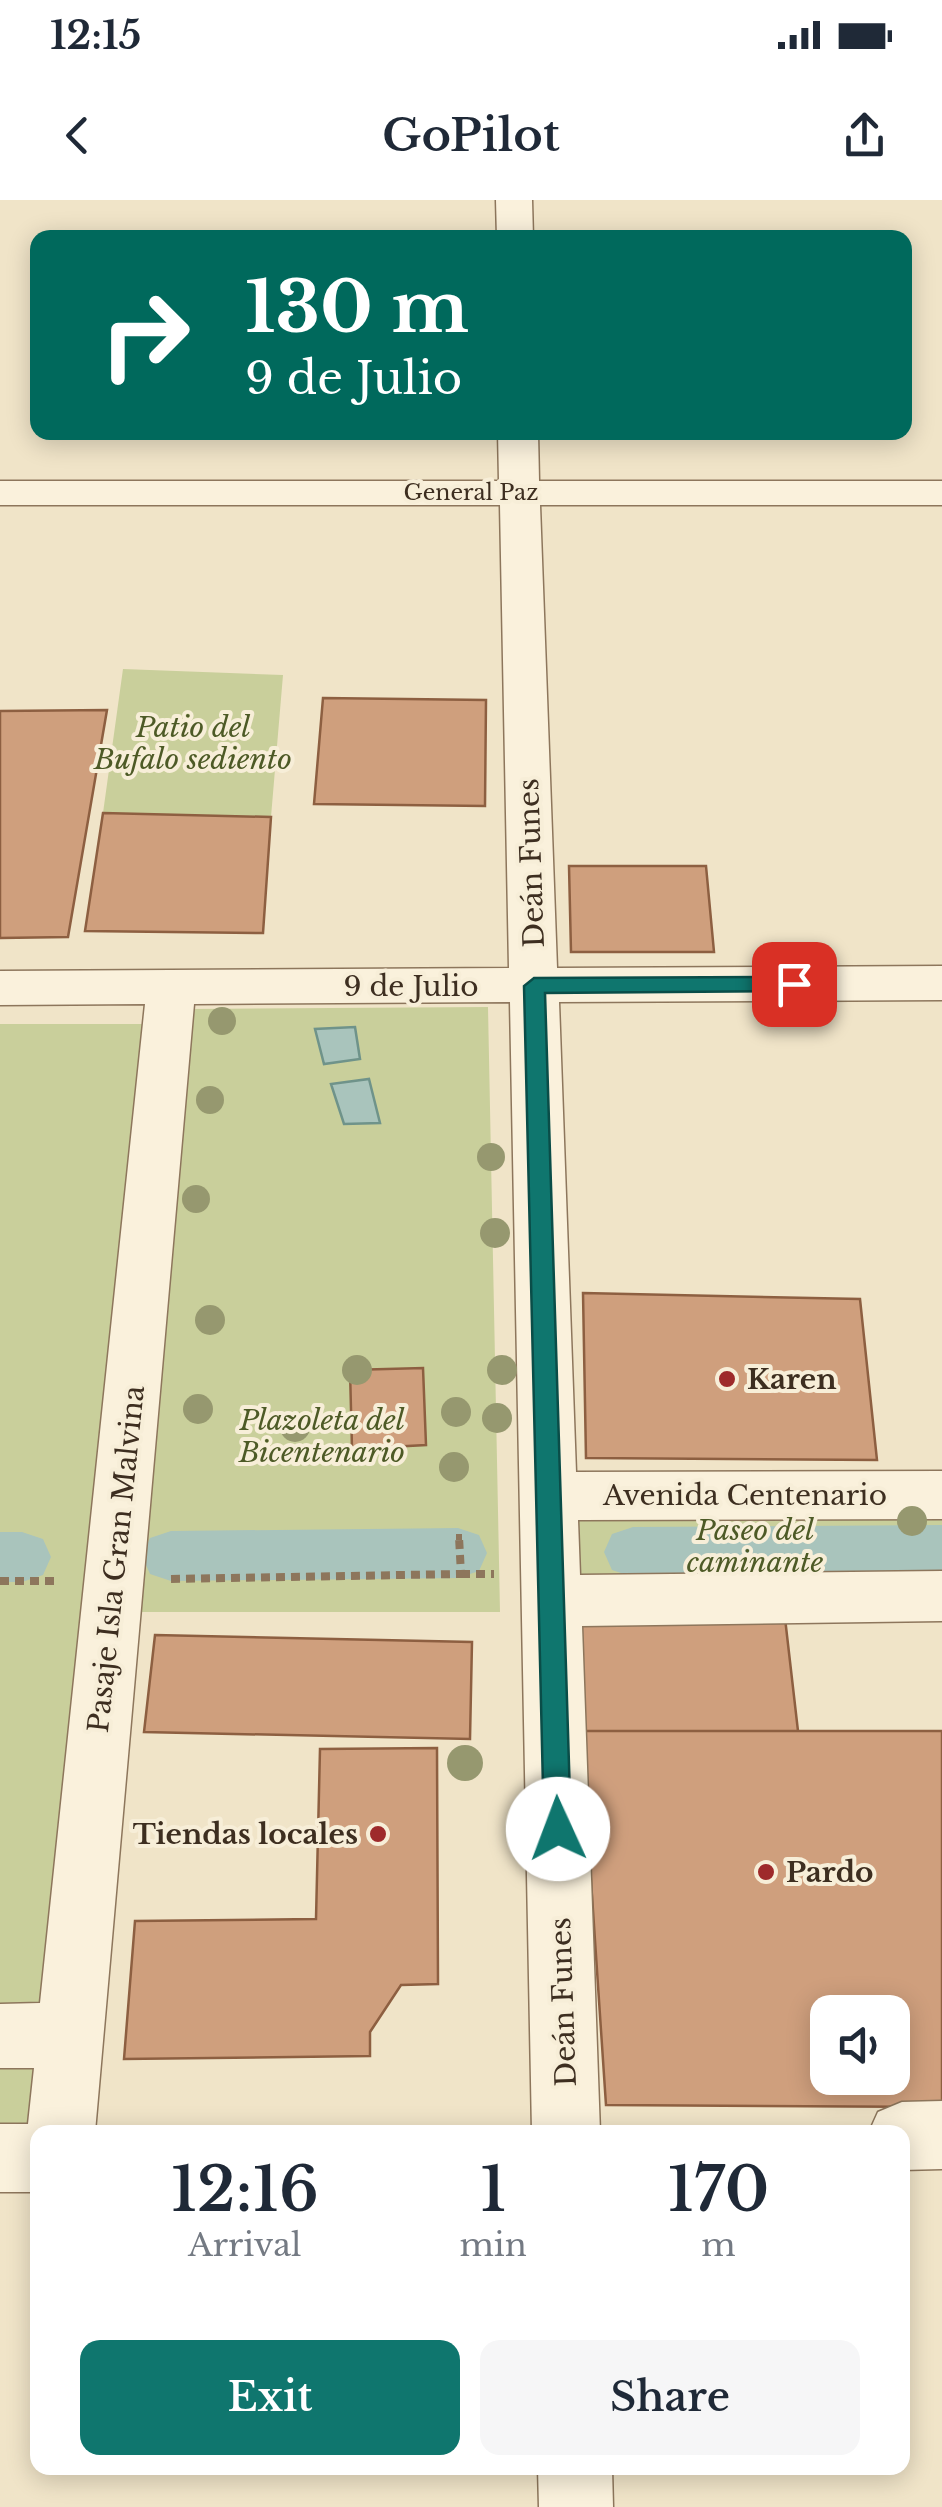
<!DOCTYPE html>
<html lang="en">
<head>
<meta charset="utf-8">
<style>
  body { margin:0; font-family:"Libre Baskerville",serif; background:#f6f6f7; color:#1f2937; height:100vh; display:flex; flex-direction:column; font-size:38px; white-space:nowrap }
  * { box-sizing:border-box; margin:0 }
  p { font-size:32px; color:#747a83 }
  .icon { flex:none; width:55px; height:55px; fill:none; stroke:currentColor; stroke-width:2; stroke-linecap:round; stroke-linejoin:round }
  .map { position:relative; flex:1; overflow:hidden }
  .side { position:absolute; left:30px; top:1925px; width:880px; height:350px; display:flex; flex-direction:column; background:#fff; border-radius:20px; box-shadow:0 5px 25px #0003 }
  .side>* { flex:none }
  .banner { position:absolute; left:30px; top:30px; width:882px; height:210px; border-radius:20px; box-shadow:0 5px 25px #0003; background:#00695c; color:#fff; overflow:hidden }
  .fabs { position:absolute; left:810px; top:1795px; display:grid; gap:20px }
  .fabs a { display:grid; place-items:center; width:100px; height:100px; border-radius:20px; background:#fff; box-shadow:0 5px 25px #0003; font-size:50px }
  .pin { position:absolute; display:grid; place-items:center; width:85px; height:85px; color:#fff; margin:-42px; border-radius:20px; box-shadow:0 5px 15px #0006 }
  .me { position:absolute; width:110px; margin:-55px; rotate:358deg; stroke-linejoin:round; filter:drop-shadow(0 0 8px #0008) }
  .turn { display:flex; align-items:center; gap:35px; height:210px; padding:0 50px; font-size:45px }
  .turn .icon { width:130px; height:130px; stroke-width:2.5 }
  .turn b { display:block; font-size:70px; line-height:85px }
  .eta { display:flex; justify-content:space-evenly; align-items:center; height:170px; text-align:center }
  .eta b { font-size:60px; font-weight:600; line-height:70px }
  .action { display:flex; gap:20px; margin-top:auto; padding:20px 50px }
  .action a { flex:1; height:115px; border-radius:20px; background:#0f766e; color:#fff; font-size:40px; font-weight:600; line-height:115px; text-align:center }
  .action a+a { background:#f6f6f7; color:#1f2937 }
  .status { display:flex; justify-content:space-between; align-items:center; height:70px; padding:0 50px; background:#fff; direction:ltr }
  .status svg { height:28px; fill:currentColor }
  header { display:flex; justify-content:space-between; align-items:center; height:130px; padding:0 50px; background:#fff; font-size:45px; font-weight:600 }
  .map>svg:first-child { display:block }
</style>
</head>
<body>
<div class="status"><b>12:15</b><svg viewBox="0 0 49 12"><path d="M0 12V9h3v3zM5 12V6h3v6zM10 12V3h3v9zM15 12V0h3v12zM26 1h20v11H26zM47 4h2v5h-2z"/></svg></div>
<header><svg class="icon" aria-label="back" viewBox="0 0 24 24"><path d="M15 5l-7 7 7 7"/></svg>GoPilot<svg class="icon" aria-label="share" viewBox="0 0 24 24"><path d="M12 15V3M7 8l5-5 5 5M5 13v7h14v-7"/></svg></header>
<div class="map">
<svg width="942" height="2307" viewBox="0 0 942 2307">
  <rect width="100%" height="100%" fill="#f0e4c8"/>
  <path fill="#c9cf9b" d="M123 469 283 475 271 617 103 613Z
    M488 807 500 1412H141L158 927 61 1932H38L0 1958V824H168L190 809Z
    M942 1307V1384L569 1386 567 1309Z"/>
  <path fill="#a9c4bc" stroke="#6f938a" stroke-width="2.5" d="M355 827 360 859 324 864 315 829Z
    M369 879 380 923 344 924 331 884Z"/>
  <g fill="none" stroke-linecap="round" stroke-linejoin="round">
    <path fill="#a9c4bc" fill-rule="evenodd" d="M942 1325V1375L633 1377 612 1370 604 1352 612 1334 633 1327Z
      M458 1328 479 1335 487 1353 479 1371 458 1378 171 1381 150 1374 142 1356 150 1338 171 1331Z
      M0 1332H22L43 1339 51 1357 43 1375 22 1382H0Z"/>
  </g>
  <path fill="#cf9f7d" stroke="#8d5f41" stroke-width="2.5" fill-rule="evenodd" d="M323 498 486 500 485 606 314 604Z
    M107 510 68 737 0 738V511Z
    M103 613 271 617 263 733 85 731Z
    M569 666H706L714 752H571Z
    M583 1093 860 1099 877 1260 586 1258Z
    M423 1168 426 1245 352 1249 350 1170Z
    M576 1417 785 1418 798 1531H581Z
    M155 1435 472 1442 470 1539 144 1532Z
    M581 1531H942V1907L606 1905ZM828 1812H892V1878H828Z
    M437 1548 438 1784 401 1785 370 1832V1856L124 1859 135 1721 316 1719 320 1549Z"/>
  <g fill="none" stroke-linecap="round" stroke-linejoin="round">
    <defs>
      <path id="minor" d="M496 0H532L533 38H497Z
        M498 232H538L539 281H942V305H540L557 768 942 766V800L559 802 576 1272 942 1271V1319L578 1320 580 1375 942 1371V1421L582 1426 600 1932H532L510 802 194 804 95 1932H38V1992H0V1924H28L34 1868H0V1804L40 1803 145 804 0 805V771L509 768 500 305H0V281H499Z
        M942 1901V1969L902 1970V1932H869L878 1912 902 1902Z
        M538 2268H612L613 2307H539Z"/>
    </defs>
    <use href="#minor" stroke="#8d765c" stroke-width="3"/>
    <path stroke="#8d765c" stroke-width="6" stroke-dasharray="8 5" stroke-linecap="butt" d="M459 1334V1340"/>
    <path stroke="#8d765c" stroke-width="8" stroke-dasharray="9 6" stroke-linecap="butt" d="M461 1374H494
      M171 1379 461 1374 459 1337
      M0 1381H59"/>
    <use href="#minor" fill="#faf1dc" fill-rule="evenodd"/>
  </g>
  <g fill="#96986f">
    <circle cx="222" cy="821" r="14"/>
    <circle cx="210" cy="900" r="14"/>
    <circle cx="491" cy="957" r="14"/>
    <circle cx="196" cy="999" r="14"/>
    <circle cx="495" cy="1033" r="15"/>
    <circle cx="210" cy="1120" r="15"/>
    <circle cx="357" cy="1170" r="15"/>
    <circle cx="502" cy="1170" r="15"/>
    <circle cx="198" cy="1209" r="15"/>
    <circle cx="456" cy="1212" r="15"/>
    <circle cx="497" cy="1218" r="15"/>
    <circle cx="295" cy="1227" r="15"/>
    <circle cx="454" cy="1267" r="15"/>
    <circle cx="912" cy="1321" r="15"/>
    <circle cx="465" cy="1563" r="18"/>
  </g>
  <path fill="#0f766e" stroke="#0a4d48" stroke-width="2.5" d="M794 777 804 784 794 791 545 793 571 1629 567 1637 558 1641 548 1637 544 1629 524 786 534 778Z"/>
  <g fill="#9e2a2b" stroke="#f7eed8" stroke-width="4">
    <circle cx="727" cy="1179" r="10"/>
    <circle cx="378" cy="1634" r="10"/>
    <circle cx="766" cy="1672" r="10"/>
  </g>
  <g text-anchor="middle" stroke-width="8" stroke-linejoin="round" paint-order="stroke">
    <g font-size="22" fill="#3d2e20" stroke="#f7eed8">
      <text x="471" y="300">General Paz</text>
    </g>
    <g font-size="28" font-style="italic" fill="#4d5a26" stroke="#f7eed8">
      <text x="193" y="537">Patio del<tspan x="193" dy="32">Bufalo sediento</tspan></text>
      <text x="322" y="1230">Plazoleta del<tspan x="322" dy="32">Bicentenario</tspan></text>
      <text x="755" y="1340">Paseo del<tspan x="755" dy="32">caminante</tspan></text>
    </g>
    <g font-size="28" fill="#3d2e20" stroke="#f7eed8">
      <text transform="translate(531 663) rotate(-92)" y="10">Deán Funes</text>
      <text x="411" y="796">9 de Julio</text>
      <text x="745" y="1305">Avenida Centenario</text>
      <text transform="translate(116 1359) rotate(-84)" y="10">Pasaje Isla Gran Malvina</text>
      <text transform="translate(563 1802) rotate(-92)" y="10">Deán Funes</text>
    </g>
    <g font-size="28" font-weight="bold" fill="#3d2e20" stroke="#f7eed8" text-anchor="start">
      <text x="747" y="1189">Karen</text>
      <text x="358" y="1644" text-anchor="end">Tiendas locales</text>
      <text x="786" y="1682">Pardo</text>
    </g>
  </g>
</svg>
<div class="fabs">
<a><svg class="icon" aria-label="sound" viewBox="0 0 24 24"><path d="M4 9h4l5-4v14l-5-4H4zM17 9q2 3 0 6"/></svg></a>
</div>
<div class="pin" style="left:794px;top:784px;background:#d93025"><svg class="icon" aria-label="arrive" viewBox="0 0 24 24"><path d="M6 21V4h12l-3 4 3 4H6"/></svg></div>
<svg class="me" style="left:558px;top:1629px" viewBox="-20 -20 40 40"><circle r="19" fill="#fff"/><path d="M0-13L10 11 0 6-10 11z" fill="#0f766e"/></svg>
<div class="banner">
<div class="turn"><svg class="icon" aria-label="right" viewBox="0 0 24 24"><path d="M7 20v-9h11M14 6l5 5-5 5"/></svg><div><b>130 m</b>9 de Julio</div></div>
</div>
<section class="side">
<div class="eta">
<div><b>12:16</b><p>Arrival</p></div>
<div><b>1</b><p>min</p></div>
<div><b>170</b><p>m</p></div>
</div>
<div class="action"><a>Exit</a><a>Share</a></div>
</section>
</div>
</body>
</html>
